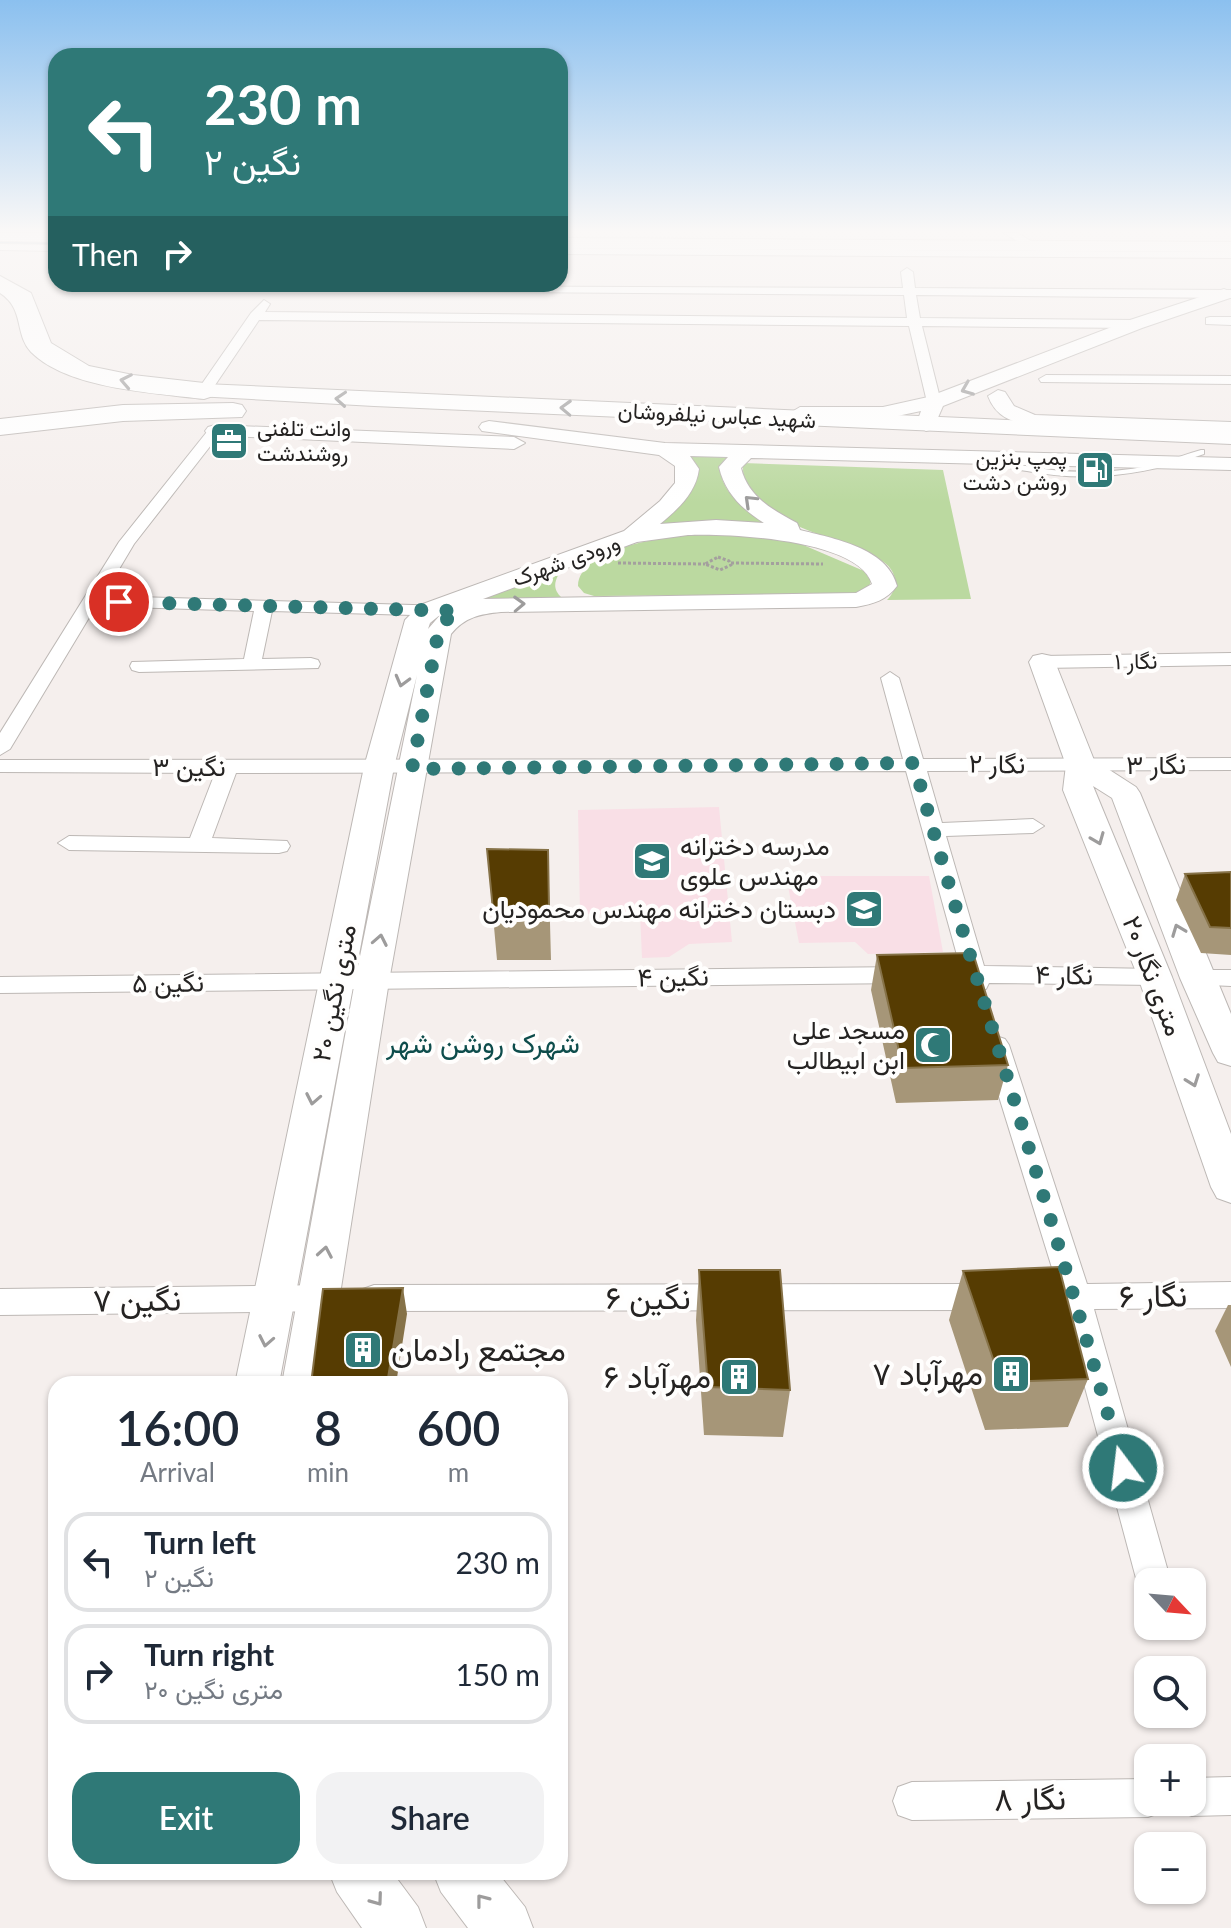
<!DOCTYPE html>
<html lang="en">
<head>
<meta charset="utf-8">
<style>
  body { margin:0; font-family:Lato,Vazirmatn,sans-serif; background:#f2f2f3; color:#1f2937; height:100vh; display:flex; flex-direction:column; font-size:30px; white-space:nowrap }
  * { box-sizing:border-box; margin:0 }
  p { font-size:26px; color:#747a83 }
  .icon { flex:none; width:44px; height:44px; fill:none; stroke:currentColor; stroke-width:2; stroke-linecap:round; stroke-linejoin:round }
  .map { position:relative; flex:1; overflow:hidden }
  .drawer { position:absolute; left:48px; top:1376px; width:520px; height:504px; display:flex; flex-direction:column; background:#fff; border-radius:24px; box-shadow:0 2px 6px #0004 }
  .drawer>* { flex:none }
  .banner { position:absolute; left:48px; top:48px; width:520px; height:244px; border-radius:24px; box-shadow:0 2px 6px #0004; background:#2f7977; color:#fff; overflow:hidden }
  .needle { width:52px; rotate:116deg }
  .tools { position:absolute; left:1134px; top:1568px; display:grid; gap:16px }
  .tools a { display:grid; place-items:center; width:72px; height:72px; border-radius:16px; background:#fff; box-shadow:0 2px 6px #0004; font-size:40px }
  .pin { position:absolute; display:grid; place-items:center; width:68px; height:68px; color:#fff; margin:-34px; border:4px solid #fff; border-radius:50%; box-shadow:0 2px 8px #0007 }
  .me { position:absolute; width:88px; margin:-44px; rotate:345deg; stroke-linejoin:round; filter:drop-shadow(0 0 6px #0008) }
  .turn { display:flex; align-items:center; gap:28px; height:168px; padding:0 24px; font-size:36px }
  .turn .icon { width:104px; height:104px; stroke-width:2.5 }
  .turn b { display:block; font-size:56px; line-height:68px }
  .then { display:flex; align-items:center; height:76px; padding:0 24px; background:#0003; gap:16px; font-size:30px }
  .eta { display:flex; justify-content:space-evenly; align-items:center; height:136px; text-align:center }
  .eta b { font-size:48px; font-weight:600; line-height:56px }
  .button { display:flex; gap:16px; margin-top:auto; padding:16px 24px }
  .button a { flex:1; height:92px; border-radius:24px; background:#2f7977; color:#fff; font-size:32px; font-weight:600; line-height:92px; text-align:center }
  .button a+a { background:#f2f2f3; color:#1f2937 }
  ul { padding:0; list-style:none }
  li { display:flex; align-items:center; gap:24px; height:100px; margin:0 16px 12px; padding:0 8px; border:4px solid #e0e1e3; border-radius:24px }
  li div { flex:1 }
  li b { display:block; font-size:30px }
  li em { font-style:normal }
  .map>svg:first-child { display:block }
</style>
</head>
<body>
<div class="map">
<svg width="1231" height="1928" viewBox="0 0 1231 1928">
  <rect width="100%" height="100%" fill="#f5efed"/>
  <path fill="#f9dfe6" d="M719 807 732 942 689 944 669 957 642 958 640 913 580 914 578 810Z
    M786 876H929L943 952 868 954 855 942 799 943Z"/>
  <path fill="#bbd9a0" d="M682 452 731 453 720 469C723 497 751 514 774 526L710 520 653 528C670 513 693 500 697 476Z
    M743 463 943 470 971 599 887 600C901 586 896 568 879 559 843 537 738 522 743 463Z
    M696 533H722L794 541 864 571 871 581 868 589 862 594 594 596 584 593 578 586C580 546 665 538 696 533Z
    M564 566C556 578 550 587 562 598L472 600Z"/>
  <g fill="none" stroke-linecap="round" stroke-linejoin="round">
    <path stroke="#7a9eb8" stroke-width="4" d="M0 242 56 243"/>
    <defs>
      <path id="lane" d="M1201 450H1204V454C1146 475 1088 483 1027 471 1013 469 997 466 985 460L989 458C1042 472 1094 477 1148 466 1166 462 1183 455 1201 450Z"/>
      <path id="street" d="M1004 233H1018L1039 246 1029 248Z
        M0 244 56 245V251L0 250Z
        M560 248 1231 252V258L560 254Z
        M907 268 913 272 915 288 1231 290V298L916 295 920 318 1136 320 1142 324 1136 328 922 326 941 402 934 406 927 402 909 326 259 320 209 394 197 391 251 313 264 300 270 304 265 312 907 318 904 295 131 289 125 285 903 288 901 272Z
        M1210 317H1231V325L1206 324V318Z
        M1046 375 1231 376V384L1041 382 1039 379Z
        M215 427 222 431 134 544 103 596 448 606 457 611 448 616 272 611 262 659 311 658 318 660 320 664 318 668 139 672 132 670 130 666 132 662 244 659 254 611 96 606 10 749 0 755V733L119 542 210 428Z
        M1231 653V665L1042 668 1033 662 1042 656Z
        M890 672 899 678 923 759 1231 758V770L927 771 942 823 1033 819 1044 826 1033 833 946 836 984 966 1155 969 1164 971 1167 977 1164 983 1155 985 989 983 986 989 977 991 968 989 965 983 937 980 934 974 937 968 960 966 906 771 236 773 212 838 287 841 290 846 287 851 279 853 69 850 58 843 69 836 190 838 215 773 0 772V760L903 759 881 678Z
        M906 967 915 969 918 975 915 981 906 983 0 993V977Z
        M1197 970H1231V986L1188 984 1185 978 1188 972Z
        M996 1036 1005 1039 1009 1045 1087 1284 1231 1282V1308L1094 1309 1171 1582H1148V1597L1142 1594 1137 1582 1064 1309 1034 1310 1023 1306 1019 1297 1023 1288 1034 1284H1057L983 1045 987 1039Z
        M986 1284 997 1288 1001 1297 997 1306 986 1310 374 1311 363 1307 359 1298 363 1289 374 1285Z
        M330 1285 341 1289 345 1298 341 1307 330 1311 0 1315V1289Z
        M1231 1777V1815L1192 1816 1178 1811 1175 1802H1192V1778Z
        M1148 1779V1802H1166L1162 1812 1148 1817 912 1820 898 1815 893 1801 898 1787 912 1782Z"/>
      <path id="secondary" d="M0 233H56V242L0 241Z
        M560 238 1231 242V252L560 248Z
        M1224 289 1231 292 1230 298 1142 328 943 406 933 429 926 431 916 425 921 411 883 419H800L790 413 800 407H883L928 397 1130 320Z
        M998 390 1005 392 1014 406 1035 415 1231 422V434L1034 427C1013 422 996 418 988 396Z
        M489 421 665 443 1231 458V470L751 458 741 468C748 497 773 510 797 523L800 530C832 538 888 548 897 586 887 600 873 604 856 607L501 612C480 614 465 617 451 634L389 981 326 1384H282L355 981 417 675 394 767 279 1384H235L364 767 405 620 420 605 624 531 660 501 675 483V466L659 455 482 431 479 427 482 423ZM690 456 728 457 719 467C725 493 742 509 764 523L716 520 660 524C678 509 696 493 699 469ZM688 535C726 533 859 539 872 584L856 593 483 599 637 542ZM441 614 428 629 430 623Z
        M215 425 514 437 525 443 514 449 208 435 205 431 208 427Z
        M1042 654 1051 656 1055 662 1094 760 1136 787 1140 793 1231 1014V1066L1218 1062 1213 1053 1180 978 1112 798 1093 786 1172 977 1231 1134V1203L1217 1198 1211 1187 1138 977 1063 790 1066 765 1029 662 1033 656Z
        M329 1872H392L418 1907 426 1928H362L337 1892Z
        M433 1872H497L525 1907 533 1928H468L441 1892Z"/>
      <path id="primary" d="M204 384 1231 430V444L374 406 196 396 193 391Z"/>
      <path id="highway" d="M0 276 31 293 51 343 89 366 133 375 204 383 213 386 217 391 213 396 204 399C154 393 68 389 31 352 14 334 25 309 0 293Z
        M233 403 242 405 246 411 242 417 123 421 0 435V419L123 405Z"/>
    </defs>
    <use href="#lane" stroke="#bdb8b5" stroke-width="2"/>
    <use href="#street" stroke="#bdb8b5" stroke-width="2"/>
    <use href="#secondary" stroke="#bdb8b5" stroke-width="2"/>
    <use href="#primary" stroke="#bdb8b5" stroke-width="2"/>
    <use href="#highway" stroke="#bdb8b5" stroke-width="2"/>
    <path stroke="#a4a09e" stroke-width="3" stroke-dasharray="3 2" stroke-linecap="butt" d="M718 557 729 561 731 565 720 570 705 564Z
      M618 563 705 564
      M731 563 823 564"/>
    <use href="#lane" fill="#fff" fill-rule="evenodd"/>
    <use href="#street" fill="#fff" fill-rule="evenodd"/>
    <use href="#secondary" fill="#fff" fill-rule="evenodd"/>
    <use href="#primary" fill="#fff" fill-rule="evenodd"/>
    <use href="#highway" fill="#fff" fill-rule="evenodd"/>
  </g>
  <path fill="#a69678" d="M487 849 548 850 551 960H497Z
    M1231 872V955L1201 953 1176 900 1185 874Z
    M877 955 1008 1065 998 1100 896 1103 871 990Z
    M699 1270 790 1390 783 1437 704 1435 696 1320Z
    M963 1271 1088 1379 1068 1427 985 1430 949 1320Z
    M1228 1305H1231V1367L1215 1331Z"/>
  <path fill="#867248" d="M403 1288 407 1314 396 1384H387Z"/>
  <path fill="#563c02" stroke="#867248" stroke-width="2" d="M487 849 548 850 549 910H493Z
    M1231 872V928L1210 927 1185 874Z
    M973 953 1008 1065 903 1068 877 955Z
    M1059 1267 1088 1379 1001 1382 963 1271Z
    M699 1270H780L790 1390 708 1387Z
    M403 1288 387 1384H311L323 1289Z"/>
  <defs><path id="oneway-chevron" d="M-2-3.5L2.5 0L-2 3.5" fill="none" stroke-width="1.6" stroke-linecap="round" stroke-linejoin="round" transform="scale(2)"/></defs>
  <g stroke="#9d9c9c">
    <use href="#oneway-chevron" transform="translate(126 381) rotate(-169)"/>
    <use href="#oneway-chevron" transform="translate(967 389) rotate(158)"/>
    <use href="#oneway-chevron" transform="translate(341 399) rotate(-176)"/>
    <use href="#oneway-chevron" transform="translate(566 408) rotate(-178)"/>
    <use href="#oneway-chevron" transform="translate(750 501) rotate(-136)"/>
    <use href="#oneway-chevron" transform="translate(519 604) rotate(-2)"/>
    <use href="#oneway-chevron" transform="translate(402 681) rotate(105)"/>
    <use href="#oneway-chevron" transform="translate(1098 839) rotate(68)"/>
    <use href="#oneway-chevron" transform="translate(1178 930) rotate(-111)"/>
    <use href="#oneway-chevron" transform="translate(380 940) rotate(-79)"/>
    <use href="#oneway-chevron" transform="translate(1193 1081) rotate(70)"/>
    <use href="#oneway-chevron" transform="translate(313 1099) rotate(101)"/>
    <use href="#oneway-chevron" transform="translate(325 1252) rotate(-80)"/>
    <use href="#oneway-chevron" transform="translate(266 1341) rotate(101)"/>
    <use href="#oneway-chevron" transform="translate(377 1900) rotate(54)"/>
    <use href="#oneway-chevron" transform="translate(482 1900) rotate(-128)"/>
  </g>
  <linearGradient id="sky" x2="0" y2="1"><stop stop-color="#8bc0ef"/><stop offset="0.46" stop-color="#faf8f7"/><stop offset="1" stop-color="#faf8f7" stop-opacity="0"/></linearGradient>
  <rect width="1231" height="503" fill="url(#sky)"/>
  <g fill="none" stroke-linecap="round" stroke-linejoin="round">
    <path stroke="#2f7977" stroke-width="14" stroke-dasharray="0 25.2" d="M119 602 458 611 446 620 438 634 412 769 914 763C980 999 1058 1232 1123 1468"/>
  </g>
  <defs>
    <symbol id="office-square" viewBox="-11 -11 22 22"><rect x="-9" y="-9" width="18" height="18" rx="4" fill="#2f7977" stroke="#fffefd"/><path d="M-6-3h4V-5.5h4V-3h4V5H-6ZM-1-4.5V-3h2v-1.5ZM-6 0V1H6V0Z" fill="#fff"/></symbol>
    <symbol id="fuel-square" viewBox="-11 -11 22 22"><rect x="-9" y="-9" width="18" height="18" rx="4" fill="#2f7977" stroke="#fffefd"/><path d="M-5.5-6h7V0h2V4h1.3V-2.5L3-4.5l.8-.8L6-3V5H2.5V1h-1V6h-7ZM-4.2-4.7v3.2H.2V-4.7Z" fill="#fff"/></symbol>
    <symbol id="school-square" viewBox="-11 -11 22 22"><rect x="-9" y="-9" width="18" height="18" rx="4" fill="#2f7977" stroke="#fffefd"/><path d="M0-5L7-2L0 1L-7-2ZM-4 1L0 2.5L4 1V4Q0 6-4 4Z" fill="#fff"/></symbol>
    <symbol id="mosque-square" viewBox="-11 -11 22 22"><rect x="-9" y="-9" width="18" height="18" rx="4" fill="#2f7977" stroke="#fffefd"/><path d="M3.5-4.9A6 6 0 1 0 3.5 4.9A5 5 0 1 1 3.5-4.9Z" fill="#fff"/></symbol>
    <symbol id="building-square" viewBox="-11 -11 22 22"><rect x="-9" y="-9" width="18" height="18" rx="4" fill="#2f7977" stroke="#fffefd"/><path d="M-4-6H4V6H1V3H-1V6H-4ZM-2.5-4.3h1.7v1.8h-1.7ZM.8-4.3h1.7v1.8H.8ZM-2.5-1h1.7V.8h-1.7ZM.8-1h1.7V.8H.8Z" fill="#fff"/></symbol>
  </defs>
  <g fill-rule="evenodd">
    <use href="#office-square" x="207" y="419" width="44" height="44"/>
    <use href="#fuel-square" x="1073" y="448" width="44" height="44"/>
    <use href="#school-square" x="630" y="839" width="44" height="44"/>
    <use href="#school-square" x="842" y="887" width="44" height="44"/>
    <use href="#mosque-square" x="911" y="1023" width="44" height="44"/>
    <use href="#building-square" x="341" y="1328" width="44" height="44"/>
    <use href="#building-square" x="989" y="1352" width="44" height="44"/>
    <use href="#building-square" x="717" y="1355" width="44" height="44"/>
  </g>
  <g text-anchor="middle" stroke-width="8" stroke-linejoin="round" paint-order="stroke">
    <g font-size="22" fill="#252322" stroke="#fffefd">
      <text transform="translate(717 415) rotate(3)" y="8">شهید عباس نیلفروشان</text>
      <text transform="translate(566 560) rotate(-20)" y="8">ورودی شهرک</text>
      <text transform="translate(1136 661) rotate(-1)" y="8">نگار ۱</text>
    </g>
    <g font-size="22" fill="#252322" stroke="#fffefd" text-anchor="start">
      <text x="257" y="436">وانت تلفنی<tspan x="257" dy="25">روشندشت</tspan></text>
      <text x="1067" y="465" text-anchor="end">پمپ بنزین<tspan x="1067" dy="25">روشن دشت</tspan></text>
    </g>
    <g font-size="26" fill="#252322" stroke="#fffefd">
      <text transform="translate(997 764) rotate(1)" y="9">نگار ۲</text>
      <text x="1156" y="774">نگار ۳</text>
      <text x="189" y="776">نگین ۳</text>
      <text transform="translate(1064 975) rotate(1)" y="9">نگار ۴</text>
      <text transform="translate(1153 976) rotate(69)" y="9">۲۰ متری نگار</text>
      <text transform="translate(673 977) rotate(-1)" y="9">نگین ۴</text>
      <text transform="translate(168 983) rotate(-1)" y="9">نگین ۵</text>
      <text transform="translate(334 993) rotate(-79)" y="9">۲۰ متری نگین</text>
    </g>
    <g font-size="26" fill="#252322" stroke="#fffefd" text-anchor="end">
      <text x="680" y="855" text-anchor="start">مدرسه دخترانه<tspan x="680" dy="30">مهندس علوی</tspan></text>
      <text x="836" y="918">دبستان دخترانه مهندس محمودیان</text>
      <text x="905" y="1039">مسجد علی<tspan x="905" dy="30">ابن ابیطالب</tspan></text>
    </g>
    <g font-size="28" fill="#0e4d4c" stroke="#fffefd">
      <text x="483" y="1053">شهرک روشن شهر</text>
    </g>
    <g font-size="32" fill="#252322" stroke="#fffefd">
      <text transform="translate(1153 1296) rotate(-1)" y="11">نگار ۶</text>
      <text x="648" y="1309">نگین ۶</text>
      <text transform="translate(137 1300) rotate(-1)" y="11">نگین ۷</text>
      <text transform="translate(1030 1799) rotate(-1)" y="11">نگار ۸</text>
    </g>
    <g font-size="32" fill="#252322" stroke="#fffefd" text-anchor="end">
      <text x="391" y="1361" text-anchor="start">مجتمع رادمان</text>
      <text x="983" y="1385">مهرآباد ۷</text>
      <text x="711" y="1388">مهرآباد ۶</text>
    </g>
  </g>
</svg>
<div class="tools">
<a><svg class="needle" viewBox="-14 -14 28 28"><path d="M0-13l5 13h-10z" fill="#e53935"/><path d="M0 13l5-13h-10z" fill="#747a83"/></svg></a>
<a><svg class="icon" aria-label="search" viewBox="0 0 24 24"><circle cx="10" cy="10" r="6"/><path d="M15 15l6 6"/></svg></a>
<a>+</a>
<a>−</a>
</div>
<div class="pin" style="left:119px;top:602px;background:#d93025"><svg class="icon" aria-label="arrive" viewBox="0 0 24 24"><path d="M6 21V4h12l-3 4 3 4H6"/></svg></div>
<svg class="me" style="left:1123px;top:1468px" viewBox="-20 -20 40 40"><circle r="17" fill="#2f7977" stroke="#fff" stroke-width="3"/><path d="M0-11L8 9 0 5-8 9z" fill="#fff"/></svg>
<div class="banner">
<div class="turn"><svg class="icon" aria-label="left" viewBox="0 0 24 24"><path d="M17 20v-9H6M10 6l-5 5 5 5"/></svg><div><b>230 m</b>نگین ۲</div></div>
<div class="then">Then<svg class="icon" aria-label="right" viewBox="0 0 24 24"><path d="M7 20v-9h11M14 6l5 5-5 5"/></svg></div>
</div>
<section class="drawer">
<div class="eta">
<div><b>16:00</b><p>Arrival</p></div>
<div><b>8</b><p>min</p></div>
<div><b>600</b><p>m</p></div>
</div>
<ul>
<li><svg class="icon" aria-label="left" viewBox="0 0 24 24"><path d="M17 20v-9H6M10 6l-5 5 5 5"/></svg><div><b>Turn left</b><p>نگین ۲</p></div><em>230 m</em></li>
<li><svg class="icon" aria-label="right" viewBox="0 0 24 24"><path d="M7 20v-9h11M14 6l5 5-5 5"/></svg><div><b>Turn right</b><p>۲۰ متری نگین</p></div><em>150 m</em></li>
</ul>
<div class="button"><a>Exit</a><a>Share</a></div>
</section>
</div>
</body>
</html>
